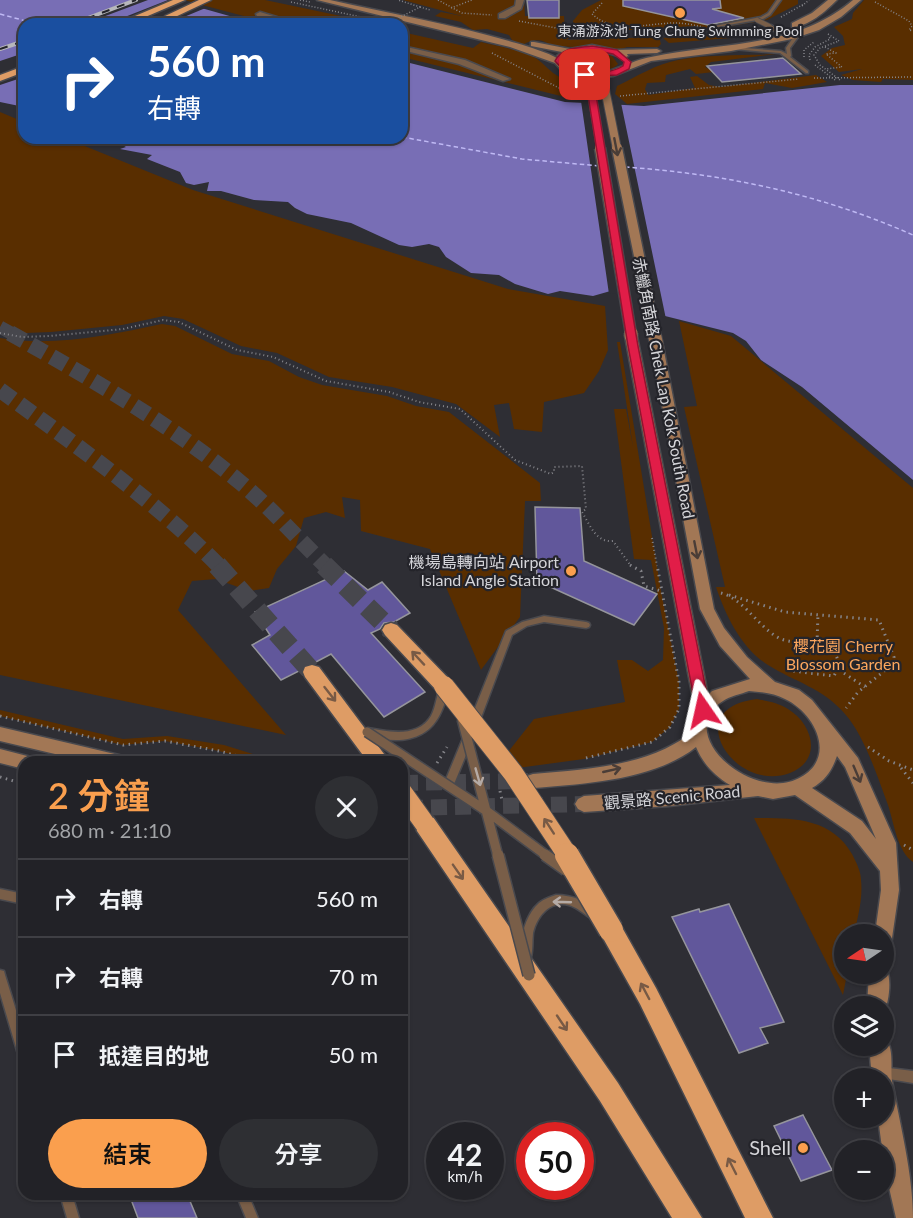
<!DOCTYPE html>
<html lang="zh-TW">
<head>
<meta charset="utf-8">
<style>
  body { margin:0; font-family:Lato,"Noto Sans TC",sans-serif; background:#2e2f33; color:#f1f3f6; height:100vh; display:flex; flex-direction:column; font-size:22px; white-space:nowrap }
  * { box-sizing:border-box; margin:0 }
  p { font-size:20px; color:#a2a4a7 }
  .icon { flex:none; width:33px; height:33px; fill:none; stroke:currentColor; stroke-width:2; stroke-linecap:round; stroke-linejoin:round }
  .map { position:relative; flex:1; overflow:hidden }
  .sheet { position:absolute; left:18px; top:756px; width:390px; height:444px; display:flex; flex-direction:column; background:#222227; border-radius:18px; box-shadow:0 2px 4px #0004,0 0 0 2px #3f3f44 }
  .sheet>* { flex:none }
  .banner { position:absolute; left:18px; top:18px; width:390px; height:126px; border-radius:18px; box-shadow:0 2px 4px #0004,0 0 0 2px #3f3f44; background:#1a4fa0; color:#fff; overflow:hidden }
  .needle { width:39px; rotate:257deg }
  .tools { position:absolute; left:834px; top:924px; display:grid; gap:12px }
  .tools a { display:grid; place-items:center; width:60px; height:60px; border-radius:50%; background:#222227; box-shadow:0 2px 4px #0004,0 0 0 2px #3f3f44; font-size:30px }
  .speed { position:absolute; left:426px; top:1122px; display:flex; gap:12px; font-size:30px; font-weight:700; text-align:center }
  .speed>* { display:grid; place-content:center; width:78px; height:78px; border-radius:50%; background:#222227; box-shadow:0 2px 4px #0004,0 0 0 2px #3f3f44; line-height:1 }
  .speed small { font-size:15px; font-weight:400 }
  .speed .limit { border:9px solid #d22; background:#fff; color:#111 }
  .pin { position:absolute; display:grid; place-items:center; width:51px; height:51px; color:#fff; margin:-26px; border-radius:12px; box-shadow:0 3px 9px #0006 }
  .me { position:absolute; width:66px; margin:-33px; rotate:349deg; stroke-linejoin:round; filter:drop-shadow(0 0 4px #0008) }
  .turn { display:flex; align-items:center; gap:21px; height:126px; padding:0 30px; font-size:27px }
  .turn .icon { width:78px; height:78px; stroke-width:2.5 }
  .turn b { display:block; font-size:42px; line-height:51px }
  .round { display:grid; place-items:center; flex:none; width:63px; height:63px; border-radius:32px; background:#2e2f33 }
  .overview { display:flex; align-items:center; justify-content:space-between; height:102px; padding:0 30px }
  h1 { font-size:36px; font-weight:600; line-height:45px; color:#fa9f4e }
  .action { display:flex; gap:12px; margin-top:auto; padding:12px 30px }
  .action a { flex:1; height:69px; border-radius:36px; background:#fa9f4e; color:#111; font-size:24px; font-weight:600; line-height:69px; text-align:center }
  .action a+a { background:#2e2f33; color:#f1f3f6 }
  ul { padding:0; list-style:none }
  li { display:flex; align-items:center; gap:18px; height:78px; padding:0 30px; border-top:2px solid #3f3f44 }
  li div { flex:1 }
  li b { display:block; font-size:22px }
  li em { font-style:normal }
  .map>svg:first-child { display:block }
</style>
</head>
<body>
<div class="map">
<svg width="913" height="1218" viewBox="0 0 913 1218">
  <rect width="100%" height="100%" fill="#2e2e34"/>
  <path fill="#592e00" d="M183 0H265L379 24H274Z
    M403 0H524L525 16H564L565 31 569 29 591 35 574 36 566 40 659 37 661 44 658 47H627L621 49 552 46C542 38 533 39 522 45L512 40 509 35 487 29 473 30 461 22 435 16 441 12 462 16Z
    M601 0H798V4L767 20 713 29 696 26 629 30 573 25V21L582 10Z
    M864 0H913V80L883 79 881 82 853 80 841 75 862 69 839 72 821 56 832 48 845 45 843 36 834 27 852 19 853 13Z
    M402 32 473 48 481 42C497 46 517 49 532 56 547 64 549 74 567 80L569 98 402 57Z
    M726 34 743 37 669 43 663 38Z
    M592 52 612 56 618 64C607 76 579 75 569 62L573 56Z
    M776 54 711 62 705 67 714 72 696 74 690 69 666 75 665 82 647 83 645 89 648 95 695 88 690 77 697 76 709 85 720 87 816 75 827 82 792 88 765 83 763 89 627 104 615 94 617 86C636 77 656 64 678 60 709 54 744 56 776 54Z
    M0 112 24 122V138H65L193 190 508 289 605 306 608 350 599 371 584 393 544 402 542 432 514 429 509 403 494 405 500 437 456 404 392 387 329 377 277 353 241 346 183 319 164 316 122 325 51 332 25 333 0 328Z
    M679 321 731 336 913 488V862C897 851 894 823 888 805 878 778 864 735 845 714 823 688 795 682 768 665 741 648 726 616 716 587H725L684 407 697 406Z
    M162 324 175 326 232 354 269 361 299 377 322 385 387 396 416 406 449 412 540 483 541 501H525L520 617 481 670 430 549 361 531 360 500 342 497 345 518 326 512 304 518 296 546 277 569 269 588 249 591 216 579 192 581 178 610 286 735 0 675V338C53 347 110 335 162 324Z
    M617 342H620L661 591 679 682V709L670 727 652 742 584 759 503 770 508 752 534 719 625 702 617 660H632L648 671 663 660 664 628 651 560 634 559 614 409H626L633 447Z
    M757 699C768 701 779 703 788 709 813 724 823 760 790 773 735 794 678 708 757 699Z
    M0 710 123 739 167 736 224 745 262 757 371 762H260L219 751 165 741 123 745 4 717 0 716Z
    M754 818C791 818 831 817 852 854 856 862 861 871 861 880 863 898 858 917 854 934H844V974H847L843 995Z"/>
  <path fill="#786eb5" d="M0 0H173L258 24H24V107L0 102Z
    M402 61 565 102 644 106 840 85H913V480L802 387 761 360 746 341 733 333 665 316 614 290 593 296 560 291 548 294 515 284 499 275 471 273 446 257 439 247 429 244 412 247 399 245 351 223 307 214 295 208 288 202 254 200 221 191H207L209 182 194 185 186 183 180 172 147 159 152 155 120 149 126 147C118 141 99 140 88 138H402Z"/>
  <path fill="#2e2e34" d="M132 0H148L84 24H68Z
    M168 0H184L208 7 167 24H107Z
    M24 53V77L0 85V61Z
    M581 101 621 103 666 319 614 293 609 294Z"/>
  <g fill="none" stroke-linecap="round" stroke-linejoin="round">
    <path stroke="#bfb9f4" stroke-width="1.5" stroke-dasharray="4.5 3" stroke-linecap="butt" d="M0 14 37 24
      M402 137 522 159 600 166
      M625 167C726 174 820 194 913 235"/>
  </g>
  <path fill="#61579b" stroke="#95959c" stroke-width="1.5" d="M527 0H559V18H529Z
    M623 0H720L721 8 712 9 744 18 708 25 623 6Z
    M783 58 801 74 722 82 707 66Z
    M535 507 580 508 584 561 657 594 634 625 537 581Z
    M344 571 368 590 382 582 410 613 394 622 384 623 380 629 371 633 425 692 384 717 331 654 314 663 304 665 301 670 281 680 252 645 270 635 255 612Z
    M729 904 784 1022 760 1028 768 1043 739 1053 672 917 699 909 700 912Z
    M803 1115 832 1170 801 1181 774 1126Z
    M129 1194H187L197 1218H138Z"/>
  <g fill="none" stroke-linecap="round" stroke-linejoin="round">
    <path stroke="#47474d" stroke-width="16" stroke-dasharray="16 8" stroke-linecap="butt" d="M402 783 528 781
      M407 808 584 804"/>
    <path stroke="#47474d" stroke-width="13" stroke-dasharray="13 6" stroke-linecap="butt" d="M0 327 13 334"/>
    <path stroke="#47474d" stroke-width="16" stroke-dasharray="16 8" stroke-linecap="butt" d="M10 333C90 378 171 424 241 483 271 508 298 539 326 566
      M0 390C76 445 153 499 219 566"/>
    <path stroke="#47474d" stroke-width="20" stroke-dasharray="20 10" stroke-linecap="butt" d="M217 565 312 672
      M324 565 391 630"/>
    <defs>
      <path id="lane" d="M777 0H781L770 15 763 19 711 28 709 27 761 17 768 13Z
        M767 25H771L780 31 776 32 767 27Z
        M797 32 801 33 790 48 791 56 790 57 808 71V73H806L780 53 733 49 731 48 733 47 781 51 787 54 786 48Z
        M544 616 586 622 589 623 590 625 589 627 586 628 544 622 527 626 512 635 479 723 477 726 474 727 471 726 469 723 506 631 522 622Z
        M443 687 446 688C448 695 445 703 442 710 428 744 395 744 365 735L363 732 365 729 368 728C389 732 418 738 431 716 436 707 436 697 440 688Z
        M468 734 471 735 473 738 454 784 452 787 449 788 446 787 444 784 463 738 465 735Z
        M0 889 24 894V904L0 899Z
        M556 895C571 895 590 901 598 914L597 917 593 919 589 917C583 913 576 907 569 905 550 900 537 916 533 933 532 941 533 949 531 957L527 958 523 957C518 940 526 914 539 903 544 899 550 897 556 895Z
        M0 970 4 971 5 975 24 1036V1060L20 1058 18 1054 0 993Z
        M881 1067 913 1071V1083L877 1077 875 1073 877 1069Z
        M60 1194H72L79 1218H67Z
        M236 1194H248L258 1218H246Z"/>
      <path id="street" d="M516 0H524L521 9 505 18H499V14L515 6Z
        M260 12 290 21 315 24H284L257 16 256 14Z
        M402 46 465 60 510 79 503 81 459 64 402 50Z"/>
      <path id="secondary" d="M317 0H330C392 14 456 25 516 43 530 47 546 52 559 59 570 64 570 71 586 73 610 76 628 61 651 57 720 42 796 49 853 0H861L841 17 819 30 792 39 731 51 651 61 613 76 595 79 571 75 562 71 555 63 510 47Z
        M828 0H837C826 11 808 27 792 27V23L812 13Z
        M534 42 570 49 592 45 616 50 657 49 661 51 657 53 627 54 628 56 624 58C597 49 588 48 561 58L557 56 562 52 531 46V42Z
        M631 333 637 336 708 695 712 691 750 679 720 646 700 609 651 346 657 342 663 346 714 609 724 628 747 657 775 682 799 690 812 700 858 758 896 843 899 890 891 945 884 948V934H875L881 890 880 871 850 833 795 795 773 799 758 796 669 806 584 812 578 809 575 804 578 799 584 796 730 785C715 776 703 764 696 747 655 780 584 784 533 788L527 786 524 781 527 776 533 774C586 769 647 767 691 733L695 710 625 336ZM749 691C761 692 774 693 785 699 815 713 837 757 801 777 755 805 671 734 723 701 730 696 741 694 749 691ZM837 756 845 767 876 839 862 821 812 788C826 780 832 770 837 756Z
        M0 727 119 755 125 757 127 762H89L0 741Z
        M0 749 31 757 33 762H24V769L0 763Z
        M884 966C893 975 889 1002 884 1013V1006H867L869 974H884Z
        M884 1038C895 1046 890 1069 892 1081 900 1124 913 1175 913 1218H896L885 1170 878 1118H884V1078H872L869 1046H884Z"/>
      <path id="highway" d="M173 0H185L129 24H116Z
        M199 0H211L173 18 165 16Z
        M24 66V72L0 81V75Z
        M391 623 397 625 451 681 454 686 451 691 444 694 437 691 385 635 382 630 385 625Z
        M312 665 319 667 390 762H368L305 677 303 672 305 667Z
        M425 815 433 817 618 1083 702 1218H672L600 1101 417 831 414 824 417 817Z
        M611 919 619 922 656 988 773 1218H745L640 1004 603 938 600 930 603 922Z"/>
    </defs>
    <use href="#lane" stroke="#49494e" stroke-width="3"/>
    <use href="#street" stroke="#49494e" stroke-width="3"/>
    <use href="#secondary" stroke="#49494e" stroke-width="3"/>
    <use href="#highway" stroke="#49494e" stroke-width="3"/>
    <path stroke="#85858a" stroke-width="1.5" stroke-dasharray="1 2" stroke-linecap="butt" d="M300 0 310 2
      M438 0 462 13 492 15
      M875 2 909 21 912 26 909 30 913 31
      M602 3 592 14C615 35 647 23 675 23 684 23 694 25 703 27
      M802 6 809 0
      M420 7 430 10
      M451 8 472 0
      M781 17 804 4
      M519 21 572 31 617 35
      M828 34 839 41 820 48 814 55 820 65 840 80
      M689 35 705 33
      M825 47 836 53 826 54 842 67 826 69
      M492 53 561 89 581 93
      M804 57V50L814 42
      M810 60 809 55 815 47 830 39 829 36
      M815 65 835 80
      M814 78 913 77
      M620 96 799 79"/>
    <path stroke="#85858a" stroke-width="2" stroke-dasharray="1 3" stroke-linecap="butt" d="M0 333 22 337 50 336 123 329 163 320 179 322 237 350 273 357 326 381 389 392 419 402 460 409 515 460 551 474 554 472V467L582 466 586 509 582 512C590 525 596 543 613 541L631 566
      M652 538 657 566"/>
    <path stroke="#85858a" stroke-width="3" stroke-dasharray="1.5 4.5" stroke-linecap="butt" d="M630 565 641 571 644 586 661 591
      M721 593C744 599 758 627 779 638 801 649 834 631 839 666L834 676 784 670
      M729 595 785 612 879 620 894 657 893 664 858 692 846 708
      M817 643 818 614
      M839 670 865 687
      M0 716 123 745 165 741 219 751 260 762
      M868 747 889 761 913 770
      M586 758 652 742 670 727 679 709V682L657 565
      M437 763 447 747
      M901 768 913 783
      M0 777 24 784
      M500 791 502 800
      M904 845 913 850"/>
    <use href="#lane" fill="#795e48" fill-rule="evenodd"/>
    <use href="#street" fill="#795e48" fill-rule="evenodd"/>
    <use href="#secondary" fill="#a27755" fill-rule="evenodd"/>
    <use href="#highway" fill="#de9c65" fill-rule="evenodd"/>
    <defs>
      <path id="rail" d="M72 24 136 0
        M0 49 24 41"/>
    </defs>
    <use href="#rail" stroke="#b7b7bb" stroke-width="4"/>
    <use href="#rail" stroke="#24242a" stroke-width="2" stroke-dasharray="8" stroke-linecap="butt"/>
    <defs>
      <path id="lane-bridge-far2" d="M757 20 769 26"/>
      <path id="lane-bridge-far1" d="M462 719 498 856
        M367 732 488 812 547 856"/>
      <path id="lane-bridge" d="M498 855 529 975
        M545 855 566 870"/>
      <path id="secondary-bridge-far2" d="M591 89 601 149
        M605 89 617 149"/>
      <path id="secondary-bridge-far1" d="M600 148 631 334
        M617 148 655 334"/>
      <path id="secondary-bridge" d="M631 333V336
        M654 333 657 346"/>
      <path id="highway-bridge-far1" d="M444 686 513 773 568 856
        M402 792 425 824"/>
      <path id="highway-bridge" d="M567 855 611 930"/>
    </defs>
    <use href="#lane-bridge-far2" stroke="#49494e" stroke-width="6" stroke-linecap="butt"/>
    <use href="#lane-bridge-far1" stroke="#49494e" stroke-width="12" stroke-linecap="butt"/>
    <use href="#lane-bridge" stroke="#49494e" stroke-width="14" stroke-linecap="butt"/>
    <use href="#secondary-bridge-far2" stroke="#49494e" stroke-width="10" stroke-linecap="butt"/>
    <use href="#secondary-bridge-far1" stroke="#49494e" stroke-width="13" stroke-linecap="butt"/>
    <use href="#secondary-bridge" stroke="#49494e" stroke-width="15" stroke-linecap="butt"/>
    <use href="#highway-bridge-far1" stroke="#49494e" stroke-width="22" stroke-linecap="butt"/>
    <use href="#highway-bridge" stroke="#49494e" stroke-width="27" stroke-linecap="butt"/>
    <path stroke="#85858a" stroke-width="1.5" stroke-dasharray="1 2" stroke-linecap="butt" d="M291 2 389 23 420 7 398 0"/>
    <use href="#lane-bridge-far2" stroke="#795e48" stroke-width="4.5"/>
    <use href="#lane-bridge-far1" stroke="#795e48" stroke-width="9"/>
    <use href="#lane-bridge" stroke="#795e48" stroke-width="11"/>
    <use href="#secondary-bridge-far2" stroke="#a27755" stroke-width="8"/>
    <use href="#secondary-bridge-far1" stroke="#a27755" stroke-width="10"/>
    <use href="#secondary-bridge" stroke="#a27755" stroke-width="13"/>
    <use href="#highway-bridge-far1" stroke="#de9c65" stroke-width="20"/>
    <use href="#highway-bridge" stroke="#de9c65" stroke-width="24"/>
  </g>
  <defs><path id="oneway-shaft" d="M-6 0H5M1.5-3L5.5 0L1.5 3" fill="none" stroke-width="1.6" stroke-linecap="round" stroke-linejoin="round" transform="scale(1.5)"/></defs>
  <g stroke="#4a3d37">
    <use href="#oneway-shaft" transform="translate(616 147) rotate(79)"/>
    <use href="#oneway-shaft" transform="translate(696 550) rotate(79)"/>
    <use href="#oneway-shaft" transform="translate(612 770) rotate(-13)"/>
    <use href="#oneway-shaft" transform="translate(857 774) rotate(67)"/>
  </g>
  <g stroke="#785a45">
    <use href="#oneway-shaft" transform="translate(418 658) rotate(-133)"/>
    <use href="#oneway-shaft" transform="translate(330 694) rotate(52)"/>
    <use href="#oneway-shaft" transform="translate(549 826) rotate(-123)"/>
    <use href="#oneway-shaft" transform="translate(458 872) rotate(55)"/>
    <use href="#oneway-shaft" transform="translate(645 991) rotate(-118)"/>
    <use href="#oneway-shaft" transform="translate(562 1023) rotate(56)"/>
    <use href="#oneway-shaft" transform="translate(732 1166) rotate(-117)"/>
  </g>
  <g stroke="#b5aba6">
    <use href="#oneway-shaft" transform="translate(478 777) rotate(74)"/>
    <use href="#oneway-shaft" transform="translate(562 902) rotate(-178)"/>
  </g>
  <path fill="#e11d48" stroke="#92132f" stroke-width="1.5" fill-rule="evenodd" d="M592 46 617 50 631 62 629 69 617 75 587 77 595 89 638 346 710 710 708 714H698L696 710 628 346 587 89C579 76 564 73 555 61 562 47 578 48 592 46ZM592 50 613 54 624 62 623 66C614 72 591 75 581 74 574 74 566 66 562 61L571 53Z"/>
  <g fill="#fa9f4e" stroke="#24242a" stroke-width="2">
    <circle cx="680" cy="13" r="6"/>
    <circle cx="571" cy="571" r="6"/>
    <circle cx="803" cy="1148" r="6"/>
  </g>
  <g text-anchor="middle" stroke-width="4.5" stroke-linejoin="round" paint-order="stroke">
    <g font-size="14" fill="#d5d5d9" stroke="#24242a">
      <text x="680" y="36">東涌游泳池 Tung Chung Swimming Pool</text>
    </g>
    <g font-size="16" fill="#d5d5d9" stroke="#24242a">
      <text transform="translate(664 388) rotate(79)" y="6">赤鱲角南路 Chek Lap Kok South Road</text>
      <text transform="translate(672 797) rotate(-5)" y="6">觀景路 Scenic Road</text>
    </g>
    <g font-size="16" fill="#d5d5d9" stroke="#24242a" text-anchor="end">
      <text x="559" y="568">機場島轉向站 Airport<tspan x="559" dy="18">Island Angle Station</tspan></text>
    </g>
    <g font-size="16" fill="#fea75d" stroke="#24242a">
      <text x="843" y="652">櫻花園 Cherry<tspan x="843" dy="18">Blossom Garden</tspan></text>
    </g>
    <g font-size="20" fill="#d5d5d9" stroke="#24242a" text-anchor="end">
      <text x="791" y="1155">Shell</text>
    </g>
  </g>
</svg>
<div class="tools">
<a><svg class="needle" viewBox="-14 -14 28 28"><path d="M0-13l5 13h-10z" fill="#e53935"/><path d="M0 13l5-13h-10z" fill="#a2a4a7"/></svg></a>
<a><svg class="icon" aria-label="layers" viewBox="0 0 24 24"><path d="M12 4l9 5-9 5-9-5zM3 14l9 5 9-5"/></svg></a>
<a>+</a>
<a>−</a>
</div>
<div class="speed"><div>42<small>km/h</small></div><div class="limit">50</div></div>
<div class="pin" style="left:585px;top:75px;background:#d93025"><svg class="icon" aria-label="arrive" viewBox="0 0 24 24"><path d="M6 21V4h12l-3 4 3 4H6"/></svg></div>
<svg class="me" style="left:703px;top:710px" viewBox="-20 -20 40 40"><path d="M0-17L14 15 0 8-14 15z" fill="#e11d48" stroke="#fff" stroke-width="4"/></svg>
<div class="banner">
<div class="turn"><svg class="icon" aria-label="right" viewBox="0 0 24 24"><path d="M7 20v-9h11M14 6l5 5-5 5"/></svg><div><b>560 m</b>右轉</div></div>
</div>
<section class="sheet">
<div class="overview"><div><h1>2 分鐘</h1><p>680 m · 21:10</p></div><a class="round"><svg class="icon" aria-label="close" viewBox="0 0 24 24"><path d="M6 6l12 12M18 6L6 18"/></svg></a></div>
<ul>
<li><svg class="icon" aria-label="right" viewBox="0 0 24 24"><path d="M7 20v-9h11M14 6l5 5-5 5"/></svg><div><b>右轉</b></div><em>560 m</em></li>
<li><svg class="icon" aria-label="right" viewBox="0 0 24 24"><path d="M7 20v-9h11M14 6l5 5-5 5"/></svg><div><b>右轉</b></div><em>70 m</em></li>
<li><svg class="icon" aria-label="arrive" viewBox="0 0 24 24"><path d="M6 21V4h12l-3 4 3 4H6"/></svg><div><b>抵達目的地</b></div><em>50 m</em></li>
</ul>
<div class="action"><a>結束</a><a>分享</a></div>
</section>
</div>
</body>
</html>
